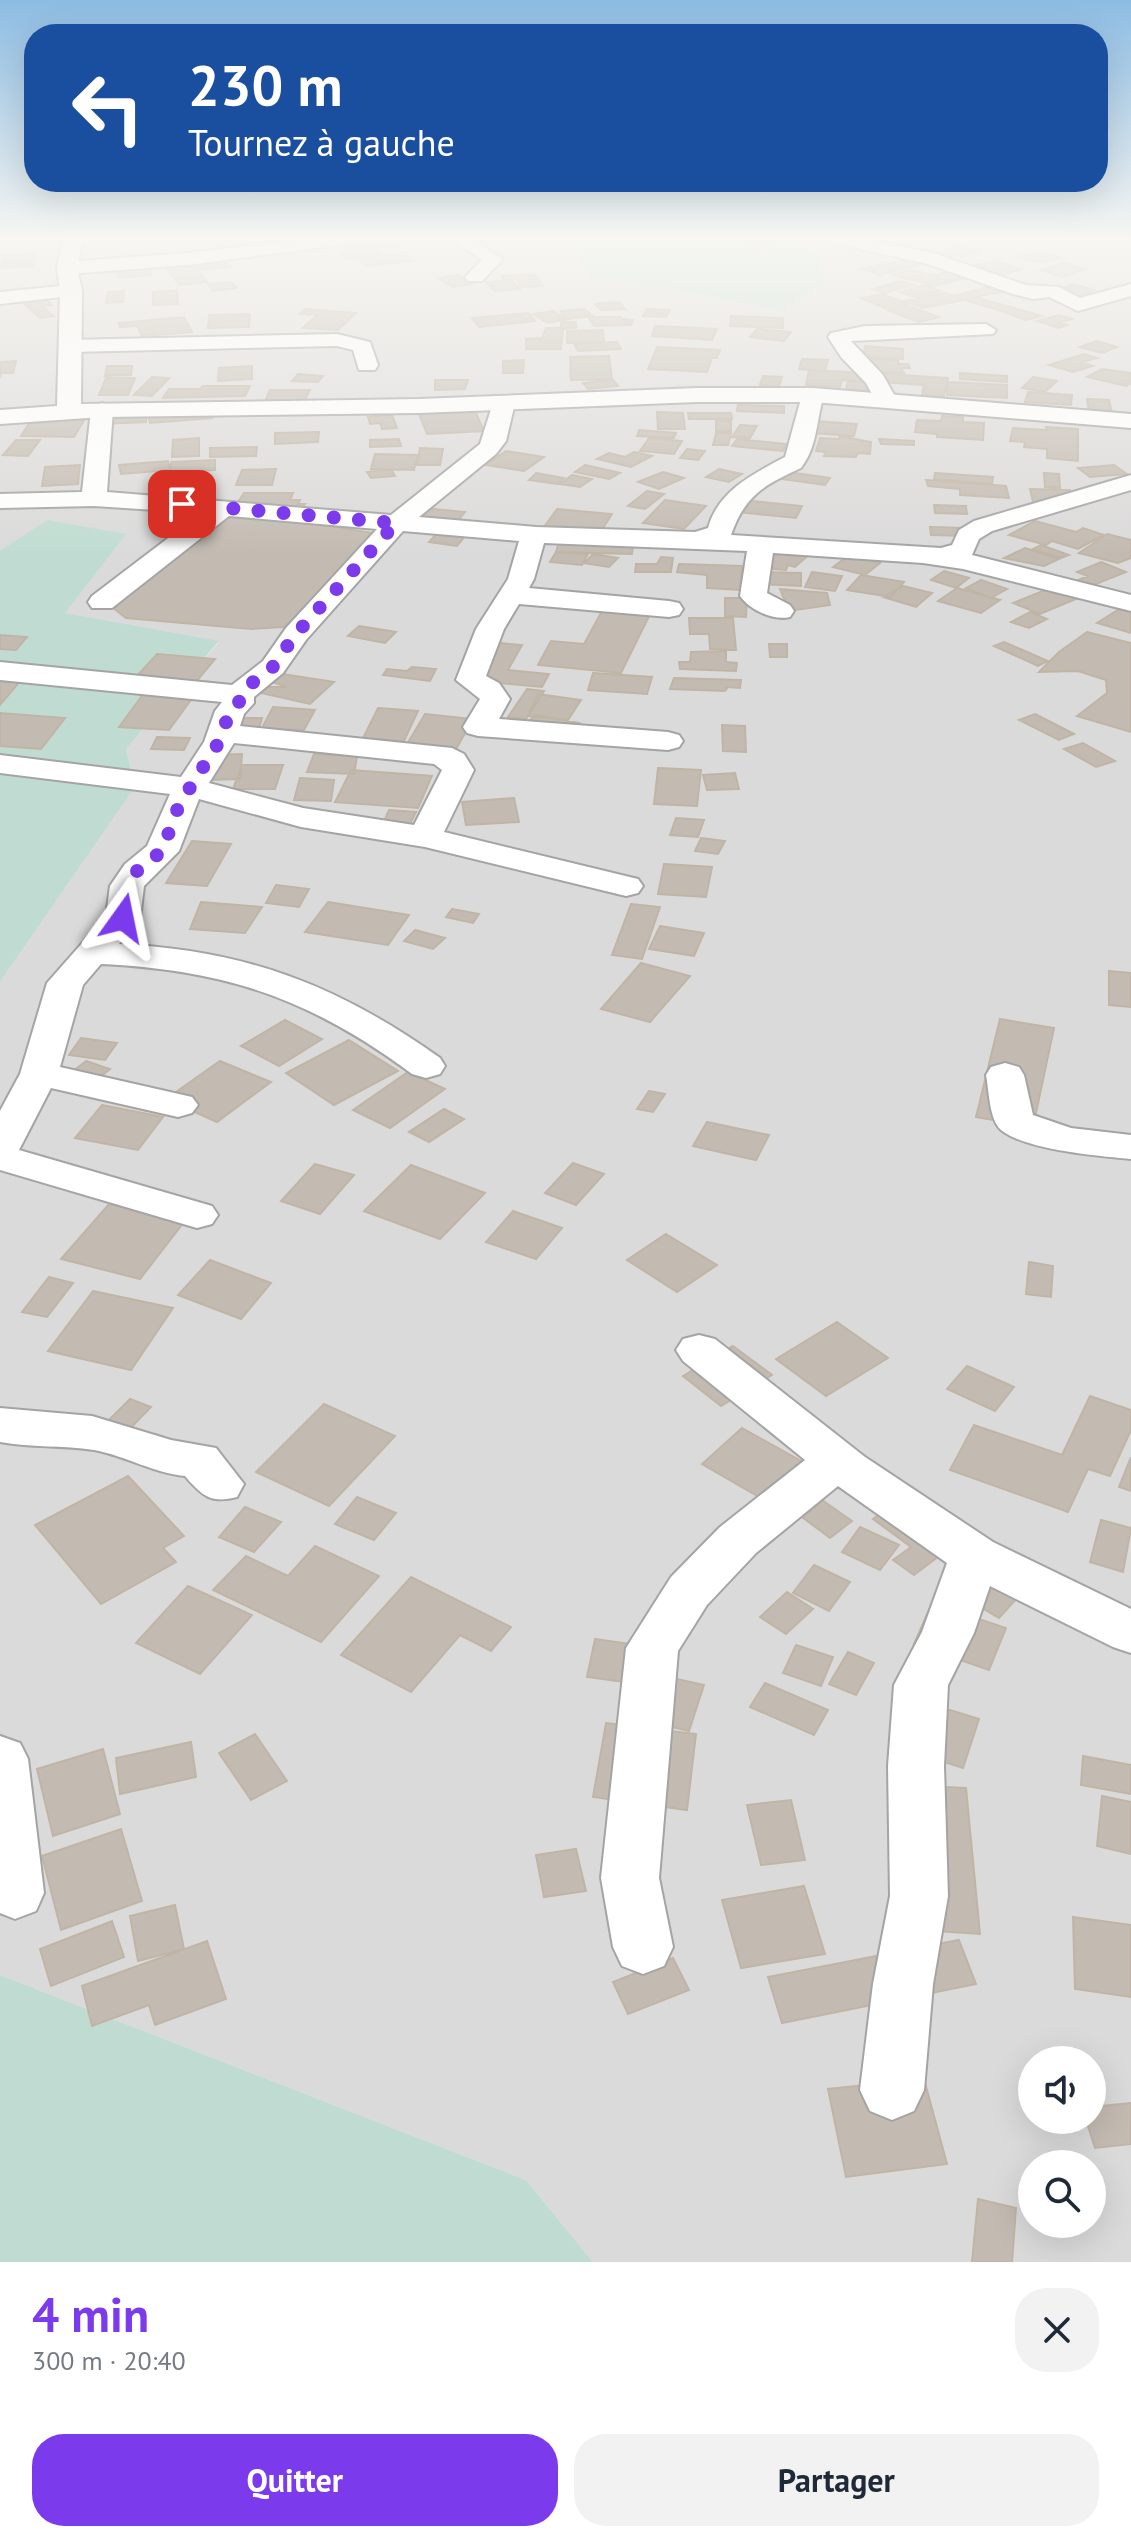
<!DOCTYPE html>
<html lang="fr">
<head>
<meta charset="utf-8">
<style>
  body { margin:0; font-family:"PT Sans",sans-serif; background:#f2f2f3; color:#1f2937; height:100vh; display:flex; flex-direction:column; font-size:30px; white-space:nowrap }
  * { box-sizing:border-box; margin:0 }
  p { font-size:26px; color:#747a83 }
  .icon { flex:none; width:44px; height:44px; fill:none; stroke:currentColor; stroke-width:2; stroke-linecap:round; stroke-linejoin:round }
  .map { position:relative; height:2262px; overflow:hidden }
  .details { display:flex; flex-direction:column; background:#fff; flex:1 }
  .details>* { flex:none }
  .hud { position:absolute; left:24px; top:24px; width:1084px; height:168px; border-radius:32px; box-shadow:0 8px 32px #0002; background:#1a4fa0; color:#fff; overflow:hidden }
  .fabs { position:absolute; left:1018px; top:2046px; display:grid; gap:16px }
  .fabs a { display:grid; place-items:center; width:88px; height:88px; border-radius:50%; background:#fff; box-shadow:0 8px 32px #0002; font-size:40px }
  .pin { position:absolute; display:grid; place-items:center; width:68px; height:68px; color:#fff; margin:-34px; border-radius:16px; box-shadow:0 4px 12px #0006 }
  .me { position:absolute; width:88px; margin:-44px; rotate:12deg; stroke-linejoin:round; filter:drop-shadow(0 0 6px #0008) }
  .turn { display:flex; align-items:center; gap:28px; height:168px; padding:0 32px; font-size:36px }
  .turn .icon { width:104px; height:104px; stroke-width:2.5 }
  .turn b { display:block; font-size:56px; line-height:68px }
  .round { display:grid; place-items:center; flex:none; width:84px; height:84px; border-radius:32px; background:#f2f2f3 }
  .summary { display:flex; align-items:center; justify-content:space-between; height:136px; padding:0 32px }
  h1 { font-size:48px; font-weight:600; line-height:60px; color:#7c3aed }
  .primary-button { display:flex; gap:16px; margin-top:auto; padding:16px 32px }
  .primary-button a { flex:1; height:92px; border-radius:32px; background:#7c3aed; color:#fff; font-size:32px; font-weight:600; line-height:92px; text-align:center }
  .primary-button a+a { background:#f2f2f3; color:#1f2937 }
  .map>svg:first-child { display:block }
</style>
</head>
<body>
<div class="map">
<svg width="1131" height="2262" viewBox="0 0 1131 2262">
  <rect width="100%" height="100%" fill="#eeece3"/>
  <path fill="#dbdada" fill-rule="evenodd" d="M0 238H280L290 246 571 243 591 281 658 286 782 311 824 283 817 250 768 238H1131V2262H593L526 2180 0 1975V982L135 787 126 749 219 642 64 613 125 534 0 551ZM1032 2060H1092V2120H1032ZM1032 2164H1092V2224H1032Z"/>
  <path fill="#c0dcd2" d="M280 238H768L817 250 824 283 782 311 658 286 591 281 571 243 289 246Z
    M47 520 126 534 65 613 219 641 126 749 135 787 0 982V551Z
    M0 1975 526 2180 593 2262H0Z"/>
  <path fill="#c3bbb2" stroke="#c0b4a5" stroke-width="2" d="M388 238 401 245 354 252 341 244Z
    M755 238H784L768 246 746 243Z
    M956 247 980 250 961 257 935 254Z
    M376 250 382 255 347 259 341 254Z
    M1039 252 1061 258 1041 263 1019 257Z
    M36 254 33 266 0 268 4 255Z
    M404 254 413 261 366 266 358 259Z
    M909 259 924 264 903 269 888 264Z
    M995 261 1021 269 1001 275 974 266Z
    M228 263 231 267 197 270 207 282 179 285 167 269Z
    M1063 263 1086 269 1063 277 1040 270Z
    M883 264 900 270 880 275 863 269Z
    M147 268 152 275 120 278 117 270Z
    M911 270 928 274 910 280 893 275Z
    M951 271 970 277 933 286 914 280Z
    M535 274 543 286 521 287 516 279H503L501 276Z
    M458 275 473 284 452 287 438 278Z
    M511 280 520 289 495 291 486 282Z
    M901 281 914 285 885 293 872 289Z
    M232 282 237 288 213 291 208 284Z
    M1073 284 1094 290 1075 298 1055 292Z
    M924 285 941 291 917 298 900 292Z
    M993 286 1007 291 975 297 1003 305 991 308 952 296Z
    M177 290 178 304 153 305V292Z
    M124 291 123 302 106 303 108 292Z
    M946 293 964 300 923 308 904 301Z
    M882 294 908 304 887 309 861 298Z
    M45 299 52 305 42 306 54 316 40 318 22 302Z
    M619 302 625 309 601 310 595 304Z
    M909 306 939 317 919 322 889 311Z
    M1007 306 1042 316 1026 320 995 309Z
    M305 309 356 313 338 330 303 328 317 315 300 314Z
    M584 309 593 316 568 319 560 311Z
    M647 309 670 310 666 317 643 316Z
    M553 311 568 319 548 323 533 314Z
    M528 313 535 321 479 327 472 318Z
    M250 314 249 327 208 328 209 315Z
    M1059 315 1072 319 1058 323 1067 325 1059 328 1037 321Z
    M731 316 783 318V328L730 326Z
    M184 317 192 332 142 336 137 326 120 327 118 323Z
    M588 317H621L622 319 633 320 631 325 594 326Z
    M561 322H576V328L563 329 561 349H526V339L542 338 546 328H561Z
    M655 326 717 329 712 340 652 336Z
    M757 329 791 332 784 341 750 337Z
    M603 330 604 342 567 343V331Z
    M1096 341 1117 347 1102 353 1080 347Z
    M617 342 621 349 578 351 574 344Z
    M865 346 903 349V359L869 357V354L864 353Z
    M657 347 720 350 717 358H712L707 372 648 369Z
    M1084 354 1097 358 1082 362 1093 366 1073 372 1049 365Z
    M609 356 612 379 571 380 570 357Z
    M802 359 828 360 825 371 799 369Z
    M868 359 898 360V364H908L910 368H901L904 373 879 372Z
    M524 360 523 373H503V361Z
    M16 361 13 373H1L0 378V362Z
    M107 366H132L131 375 105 376Z
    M252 366V379L218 381 219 368Z
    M1102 369 1131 373V383L1126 386 1087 377Z
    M809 370 865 373 863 382 842 380 840 387 806 385Z
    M960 373 1007 376V382L960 379Z
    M298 374 323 376 318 382 292 381Z
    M884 374 948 378 944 396 922 395 924 385 881 382Z
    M763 376 782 377 779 386 760 385Z
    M152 377 169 378 152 396 134 395Z
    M1033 377 1057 381 1045 392 1022 388Z
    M106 378H135L128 395H99Z
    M435 380H468L465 389 435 390Z
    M613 380 618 386 588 389 583 383Z
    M848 380 869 382 867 391 846 390Z
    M948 382 1007 385V398L947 395Z
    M203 386H250L245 396 163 398 169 389H200Z
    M270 390H310L303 403 264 404Z
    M1028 392 1072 395 1071 405 1025 402Z
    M1087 399 1109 400 1112 413 1089 412Z
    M738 405 784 406V413L737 411Z
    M475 411 484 431 427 434 419 414Z
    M210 412 212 418 150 423 148 416Z
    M657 412 683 413 685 429H658Z
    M688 413H731L732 419H689Z
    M146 415V422L103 424V418Z
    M392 415 397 428 382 429 380 423 370 424 368 417Z
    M34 416 86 417 74 437 21 436Z
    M942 416 963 417V422L984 423 983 440 937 437V434L915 432 917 420 941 421Z
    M716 420 731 421V431H716Z
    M814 421 857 424 854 436 810 433Z
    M740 425 757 426 750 438 732 437Z
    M1046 427 1078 429V461L1047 458V449L1024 447 1025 442 1010 441 1013 428 1047 430Z
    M639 430 676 433 674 438 637 436Z
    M319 432 318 442 275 444V433Z
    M716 433H731L728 445H713Z
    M840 436 871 442 870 454 858 453 856 457 824 456 826 452 816 451 820 438 839 439Z
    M199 438V456L172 457 173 440Z
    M649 438 682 441 674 454 640 451Z
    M399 439 401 446 370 447V440Z
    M737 439 787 444 783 451 732 446Z
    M879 439 914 441V445L881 444Z
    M16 440H40L28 456 3 455Z
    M257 447 256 456 210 457V448Z
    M420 448 443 449 440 465H417Z
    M687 449 705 451 698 460 680 458Z
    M506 451 544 457 524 471 485 465Z
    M634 452 652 456 631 467 597 459 609 453 625 457Z
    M375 454 418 455 414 470 371 469Z
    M215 460V470L170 472 171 462Z
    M168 461 170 470 121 474 119 465Z
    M80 465 78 484 42 486 45 467Z
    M585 465 620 473 609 479 575 472Z
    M1114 465 1127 474 1090 477 1078 468Z
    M276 469 272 485H236L242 470Z
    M391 469 395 476 371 478 367 472Z
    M719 469 742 474 729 482 706 477Z
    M663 472 684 478 659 489 638 482Z
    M788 472 830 478 825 485 782 479Z
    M536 473 564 478 557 484 529 480Z
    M935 473 993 477 992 484 934 479Z
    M1044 473 1059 474 1060 488 1045 487Z
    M572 475 592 479 580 487 560 484Z
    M926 480 1006 486 1009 498 960 495V489L928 486Z
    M1030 489 1070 490 1072 499 1034 506Z
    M647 491 664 494 645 509 628 506Z
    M244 493H293L290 500H300L298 504H305L299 511 233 509Z
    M665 500 706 506 684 529 643 523Z
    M743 500 802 506 796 518 736 512Z
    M934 505 966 506 967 514 935 513Z
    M423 508 465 512 455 524 413 519Z
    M557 509 612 514 600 533 544 527Z
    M227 517H272L372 533 305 611 283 627 251 629 126 618 108 604 196 527Z
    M1035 521 1076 532 1083 528 1104 535 1078 549 1052 541 1046 545 1009 535Z
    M930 527 966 528 967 536 931 535Z
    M438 532 466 535 457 546 429 542Z
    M1107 534 1131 540V558L1118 563 1079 553Z
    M560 538 634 540 632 554 556 552Z
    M1041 545 1069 555 1061 558 1033 549Z
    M1025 548 1059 559 1044 566 1004 558Z
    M756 549 811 553 795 567 788 565 786 570 760 568Z
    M556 552 588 554 582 565 550 562Z
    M593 554 618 558 609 567 584 563Z
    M849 555 880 563 865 575 833 567Z
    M661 557 673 558 671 572H635L636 564H657Z
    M1101 562 1126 572 1091 586 1076 581 1088 576 1077 572Z
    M679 564 742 566 740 590 707 588V575L677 572Z
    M944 571 969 578 956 588 931 580Z
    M759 572 801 573V586L759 584Z
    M812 572 842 576 835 591 805 587Z
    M861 575 904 582 891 597 847 590Z
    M981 580 1007 589 991 598 966 588Z
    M903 586 932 593 916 607 883 597Z
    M957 588 1000 600 981 613 938 601Z
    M1050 588 1076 599 1040 614 1013 603Z
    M780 589 827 593 830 605 789 611Z
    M725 598H747L746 617 725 616Z
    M608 600 655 604 621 673 538 665 551 641 584 644Z
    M1121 608 1131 611V633L1097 623Z
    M1030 612 1047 619 1029 628 1011 622Z
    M689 618H733L736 650 710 649 709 634H690Z
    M359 626 396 632 385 643 348 636Z
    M1087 632 1131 643V732L1077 716 1107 693 1106 680 1078 671 1039 672 1059 652Z
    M0 635 27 637 16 650 0 649Z
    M1004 642 1048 661 1038 666 994 646Z
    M500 643 522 645 508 670 549 674 542 687 477 681Z
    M769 644H787V657H770Z
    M726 651V662L737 663 736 671 680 669 679 662H690L691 652Z
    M157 654 215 659 196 682 137 676Z
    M412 667 436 669 430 681 383 675 387 669 407 671Z
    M593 673 652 677 647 694 588 690Z
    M282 674 334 682 310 704 261 693 267 687H287L272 682Z
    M0 678 22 679 0 705Z
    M674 678 741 680 740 688 728 687 725 691 670 689Z
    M527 689 544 691 526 719 508 717Z
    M144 693 193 697 169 730 119 727Z
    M538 694 581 700 568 720 528 716Z
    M273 707 315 710 304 730 262 728Z
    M378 708 418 711 404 741 363 738Z
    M0 713 65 718 41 749 0 746Z
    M425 714 473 719 455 751 406 746Z
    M1035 714 1074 734 1059 740 1019 720Z
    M535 715 579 723 569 733 525 725Z
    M234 718H262L259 729H230Z
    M722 725 745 726 746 752 723 751Z
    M157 737 190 738 184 750 151 749Z
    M1083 743 1115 761 1096 767 1064 749Z
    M242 754 240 779 209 780 212 755Z
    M314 754 357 757 354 774 307 772Z
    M242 765H283L275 789H233Z
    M658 768 701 770 697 806 654 804Z
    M351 770 432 776 418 808 335 802Z
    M735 773 739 789 707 790 703 775Z
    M300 778 334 780 331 801 294 800Z
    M514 798 519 822 466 825 462 802Z
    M389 810 416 812 408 828 382 826Z
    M676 818 704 820 698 837 670 835Z
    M701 838 725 841 718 854 695 851Z
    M192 841 231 844 207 886 166 883Z
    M664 864 712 867 706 897 658 894Z
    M276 885 309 889 299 907 266 903Z
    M201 902 262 907 245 933 190 929Z
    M328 902 409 915 388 945 305 932Z
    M631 904 660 907 642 959 612 955Z
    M452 909 479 914 473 923 446 917Z
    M660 926 704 933 694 956 649 949Z
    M415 930 445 938 433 949 404 941Z
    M641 963 690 976 650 1022 601 1009Z
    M1109 971 1131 973V1007L1109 1005Z
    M1000 1019 1054 1028 1033 1127 976 1117Z
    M285 1020 322 1039 279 1066 241 1046Z
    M81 1038 117 1043 105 1060 69 1055Z
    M349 1040 398 1071 334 1105 286 1073Z
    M86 1061 110 1069 91 1084 67 1076Z
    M220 1061 271 1082 217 1122 166 1099Z
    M408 1072 445 1089 390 1128 353 1110Z
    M649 1091 665 1094 653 1112 637 1109Z
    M102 1105 163 1117 138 1150 75 1138Z
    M444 1109 464 1119 429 1142 409 1132Z
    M707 1122 769 1135 756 1160 693 1146Z
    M573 1163 604 1174 576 1205 545 1193Z
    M315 1164 354 1175 320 1214 281 1201Z
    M411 1165 485 1193 440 1239 364 1211Z
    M109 1204 184 1222 140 1279 61 1259Z
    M513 1211 562 1228 536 1259 486 1242Z
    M666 1234 717 1265 677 1292 627 1260Z
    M210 1260 271 1283 241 1319 178 1295Z
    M1029 1262 1053 1266 1051 1297 1026 1294Z
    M49 1277 73 1283 47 1317 22 1312Z
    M93 1291 173 1308 131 1370 48 1351Z
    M837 1322 888 1358 826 1396 776 1359Z
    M733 1346 772 1375 721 1406 683 1376Z
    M967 1366 1014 1387 995 1411 947 1389Z
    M1090 1396 1131 1410V1430L1110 1476 1088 1469 1068 1512 950 1470 974 1425 1062 1455Z
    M130 1399 151 1407 123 1436 102 1427Z
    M324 1404 395 1436 329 1506 256 1472Z
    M742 1428 810 1466 771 1504 702 1464Z
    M1131 1457V1491L1119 1487Z
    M128 1476 184 1536 163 1548 176 1562 101 1604 35 1525Z
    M812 1493 852 1521 830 1538 790 1508Z
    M357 1497 396 1513 374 1540 335 1524Z
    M896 1501 955 1544 914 1575 893 1560 911 1547 873 1519Z
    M245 1507 281 1522 254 1552 219 1537Z
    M1101 1520 1131 1528 1123 1572 1090 1562Z
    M860 1527 899 1545 880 1570 842 1552Z
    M315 1546 379 1576 321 1642 213 1590 246 1556 288 1576Z
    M814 1565 850 1582 829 1611 793 1593Z
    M999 1570 1028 1586 999 1618 970 1601Z
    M411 1577 511 1627 491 1651 460 1635 411 1692 341 1655Z
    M188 1586 252 1615 200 1674 136 1643Z
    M787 1592 813 1609 786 1634 760 1617Z
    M932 1603 1006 1628 989 1670 914 1644Z
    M595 1639 638 1645 631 1683 587 1677Z
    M796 1645 833 1657 821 1686 783 1673Z
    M848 1652 874 1663 856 1695 829 1684Z
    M654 1674 704 1685 689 1731 638 1719Z
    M765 1683 828 1710 814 1735 750 1707Z
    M917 1700 979 1719 963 1768 901 1748Z
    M606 1723 696 1734 687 1810 593 1797Z
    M255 1734 287 1781 251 1800 219 1753Z
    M191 1742 196 1777 120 1794 116 1758Z
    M103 1749 120 1814 53 1836 37 1769Z
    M1083 1756 1131 1765V1794L1081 1785Z
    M898 1785 966 1788 980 1934 907 1929Z
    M1102 1796 1131 1802V1854L1097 1846Z
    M791 1800 805 1860 761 1865 747 1805Z
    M121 1829 142 1901 61 1930 42 1856Z
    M576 1849 586 1891 544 1897 536 1855Z
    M804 1886 825 1954 741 1968 722 1900Z
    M175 1905 184 1949 138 1961 130 1916Z
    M1073 1917 1131 1925V1997L1075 1989Z
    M112 1921 124 1957 51 1986 40 1949Z
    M959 1940 976 1984 782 2023 768 1977Z
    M207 1941 226 1999 155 2025 149 2005 92 2026 82 1986Z
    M673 1958 689 1990 628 2014 613 1982Z
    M924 2079 947 2164 846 2177 828 2089Z
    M1131 2103V2144L1095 2148 1086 2120H1092V2107Z
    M978 2199 1016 2208 1012 2262H972Z"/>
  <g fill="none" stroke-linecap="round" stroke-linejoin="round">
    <defs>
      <path id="minor" d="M316 238H365L356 243 187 265 67 274 58 268 67 262 187 253Z
        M449 238H470L503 259 482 281H468L465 277 482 260Z
        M825 238H858L933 253 1026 285 1059 287 1080 298 1131 284V296L1078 311 1049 297 1033 299 1013 294 928 264 834 243Z
        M71 285 81 291 78 295 0 304V292Z
        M986 324 996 330 993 334 851 341 883 375 897 400 886 407 878 405 866 383 841 357 828 337 831 333 865 326Z
        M337 334 370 342 378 365 375 370H359L353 350 337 346 70 352 60 346 70 340Z
        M813 388 824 395C816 420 818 446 801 468 764 485 745 495 731 535L941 548 952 545 959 530 974 521 1131 475V490L992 531 979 539 972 555 1131 595V611L963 569 923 563 773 553 767 593 790 605 794 611 790 617C773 621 750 610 740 596L747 551 544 543 534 579 529 588 669 601 679 603 683 609 679 615 669 617 519 604 504 629 486 676 499 683 510 699 499 719 668 732 679 735 683 741 679 747 668 750 478 736 467 733 463 727 480 699 456 680 476 629 508 579 519 541 403 531 306 640 283 673 254 697V703L244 714 240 726 452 748 464 754 474 770 444 832 638 879 643 886 638 893 626 896 425 847 301 827 199 799 179 851 144 886 140 918 119 944C245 950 338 985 440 1058L445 1066 440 1074 426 1078 412 1074C311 999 227 970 101 964L83 985 60 1067 192 1097 198 1105 192 1113 178 1117 51 1088 19 1150 212 1206 218 1215 212 1224 197 1228 0 1170V1111L20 1074 47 983 106 916 110 886 125 864 147 846 170 794 0 773V755L181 777 204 742 215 711 222 702 0 680V662L232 685 263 661 286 628 377 529 229 516 112 608H92L88 602 92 596 201 513 94 506 0 508V494L82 492 91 410 102 403 113 410 107 492 391 515 480 444 493 403 504 396 515 403 506 441 496 454 419 517 536 527 695 532 708 528C718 491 753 474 785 457L802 395ZM234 743 434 764 442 770 414 825 303 808 209 783Z
        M1005 1063 1019 1067 1024 1075 1033 1115 1071 1128 1131 1135V1159C1099 1156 1026 1150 1001 1130 989 1119 989 1090 986 1075L991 1067Z
        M699 1335 715 1339 865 1457 993 1542 1131 1609V1653L1113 1647 990 1586 974 1633 948 1685 944 1766 948 1896 933 1984 924 2090 914 2111 892 2120 870 2111 860 2090 873 1984 890 1896 888 1766 894 1685 922 1632 947 1563 838 1486 756 1553 707 1605 678 1651 659 1878 673 1947 664 1966 643 1974 622 1966 613 1947 601 1878 626 1648 671 1577 720 1527 805 1460 683 1361 676 1350 683 1339Z
        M0 1408 92 1416 171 1440 216 1448 244 1484 237 1497C211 1504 202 1496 185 1476 153 1473 126 1456 94 1450 63 1445 31 1448 0 1442Z
        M0 1736 20 1743 28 1759 44 1893 36 1911 15 1919 0 1913Z"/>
      <path id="tertiary" d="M63 238H83L77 268 82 291 81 404 419 399 697 388H813L1131 414V428L813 402H697L419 413 102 417 0 424V410L57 406 60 291 57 268Z"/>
    </defs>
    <use href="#minor" stroke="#a4a4a4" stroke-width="4"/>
    <use href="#tertiary" stroke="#a4a4a4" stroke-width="4"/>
    <use href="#minor" fill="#fff" fill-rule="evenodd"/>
    <use href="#tertiary" fill="#fff" fill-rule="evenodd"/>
  </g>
  <linearGradient id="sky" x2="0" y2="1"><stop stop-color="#8cbce3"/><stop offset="0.43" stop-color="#f7f6f2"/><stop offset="1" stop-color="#f7f6f2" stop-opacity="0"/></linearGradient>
  <rect width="1131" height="554" fill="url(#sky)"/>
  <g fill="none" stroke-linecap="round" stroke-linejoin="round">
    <path stroke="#7c3aed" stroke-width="14" stroke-dasharray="0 25.2" d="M123 918 127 886 137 871 162 851 179 805 219 742 230 711 239 703C240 683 260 682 271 669 280 659 287 645 296 634 329 597 363 560 396 523L182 504"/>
  </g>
</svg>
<div class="fabs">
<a><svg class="icon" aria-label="sound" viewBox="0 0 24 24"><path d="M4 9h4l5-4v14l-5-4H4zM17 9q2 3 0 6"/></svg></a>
<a><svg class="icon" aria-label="search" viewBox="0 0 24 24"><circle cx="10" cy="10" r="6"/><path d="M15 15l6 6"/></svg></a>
</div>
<div class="pin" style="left:182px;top:504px;background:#d93025"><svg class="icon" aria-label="arrive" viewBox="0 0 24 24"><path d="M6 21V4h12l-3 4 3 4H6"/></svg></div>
<svg class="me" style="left:123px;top:918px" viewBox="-20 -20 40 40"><path d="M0-17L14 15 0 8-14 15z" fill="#7c3aed" stroke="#fff" stroke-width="4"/></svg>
<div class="hud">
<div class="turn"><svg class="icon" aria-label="left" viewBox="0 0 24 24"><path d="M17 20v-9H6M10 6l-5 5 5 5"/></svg><div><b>230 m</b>Tournez à gauche</div></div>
</div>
</div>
<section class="details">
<div class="summary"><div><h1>4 min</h1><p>300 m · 20:40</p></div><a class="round"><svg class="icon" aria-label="close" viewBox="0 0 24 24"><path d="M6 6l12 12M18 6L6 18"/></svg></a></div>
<div class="primary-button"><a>Quitter</a><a>Partager</a></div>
</section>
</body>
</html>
